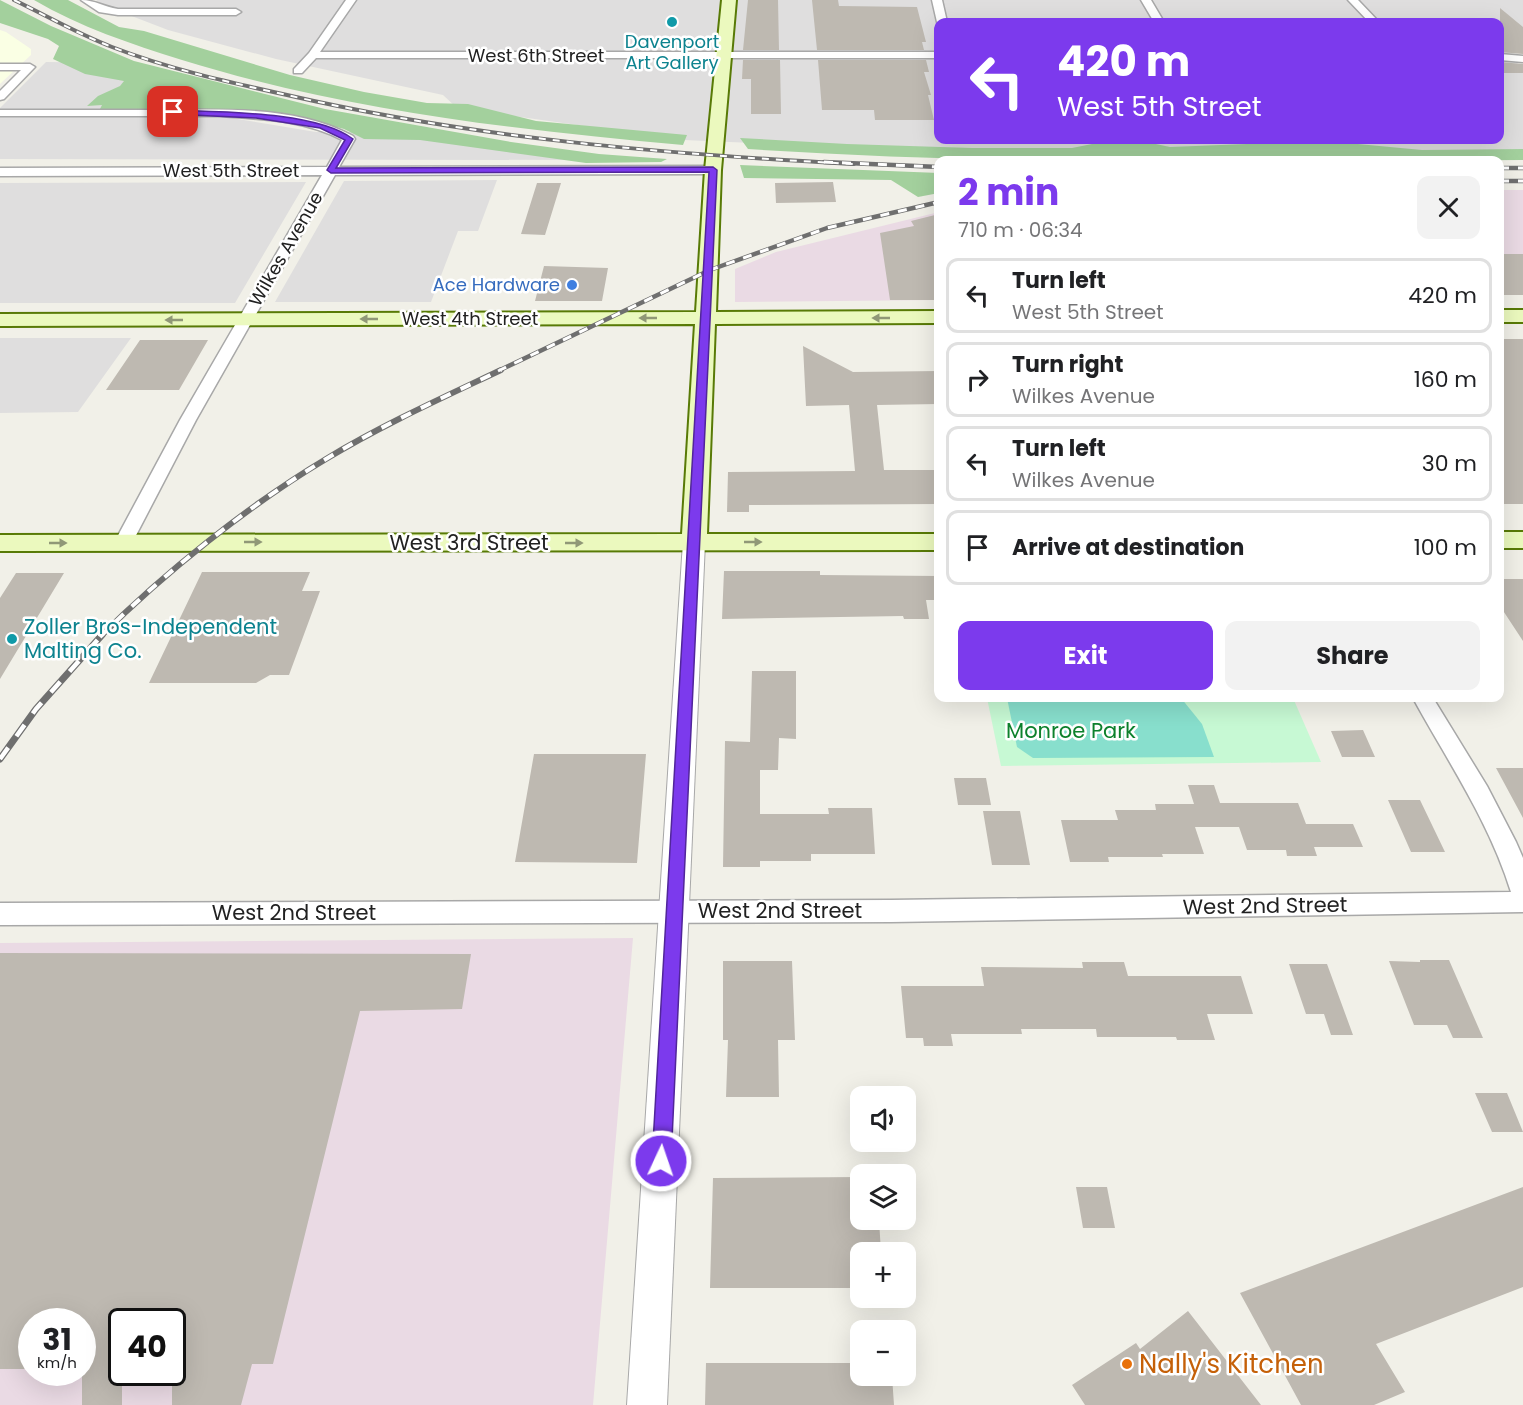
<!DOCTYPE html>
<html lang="en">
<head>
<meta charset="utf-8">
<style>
  body { margin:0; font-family:Poppins,sans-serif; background:#f2f2f2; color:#202124; height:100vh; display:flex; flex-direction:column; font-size:22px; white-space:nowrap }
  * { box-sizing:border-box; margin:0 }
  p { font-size:20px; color:#757577 }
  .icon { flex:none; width:33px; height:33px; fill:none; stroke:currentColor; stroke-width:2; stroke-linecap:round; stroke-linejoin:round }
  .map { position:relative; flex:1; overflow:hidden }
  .sheet { position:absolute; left:934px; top:156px; width:570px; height:546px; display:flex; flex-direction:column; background:#fff; border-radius:12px; box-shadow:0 6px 24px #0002 }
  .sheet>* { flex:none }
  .top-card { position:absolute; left:934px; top:18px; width:570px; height:126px; border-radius:12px; box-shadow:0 6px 24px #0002; background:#7c3aed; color:#fff; overflow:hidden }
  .buttons { position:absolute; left:850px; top:1086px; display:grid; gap:12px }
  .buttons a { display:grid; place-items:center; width:66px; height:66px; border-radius:12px; background:#fff; box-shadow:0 6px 24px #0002; font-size:30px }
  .speed { position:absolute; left:18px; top:1308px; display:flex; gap:12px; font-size:30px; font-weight:700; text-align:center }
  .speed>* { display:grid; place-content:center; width:78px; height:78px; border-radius:50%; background:#fff; box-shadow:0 6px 24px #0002; line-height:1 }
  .speed small { font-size:15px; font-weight:400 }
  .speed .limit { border:3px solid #111; border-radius:9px; background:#fff; color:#111 }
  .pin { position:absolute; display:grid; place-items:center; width:51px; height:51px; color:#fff; margin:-26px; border-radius:12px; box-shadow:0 3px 9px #0006 }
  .me { position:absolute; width:66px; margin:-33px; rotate:3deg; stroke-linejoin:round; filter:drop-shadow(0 0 4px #0008) }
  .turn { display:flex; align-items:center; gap:21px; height:126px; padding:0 24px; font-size:27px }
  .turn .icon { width:78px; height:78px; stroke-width:2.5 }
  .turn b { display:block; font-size:42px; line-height:51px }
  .round { display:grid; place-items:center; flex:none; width:63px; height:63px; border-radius:12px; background:#f2f2f2 }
  .overview { display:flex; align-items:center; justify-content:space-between; height:102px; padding:0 24px }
  h1 { font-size:36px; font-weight:700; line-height:45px; color:#7c3aed }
  .cta { display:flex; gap:12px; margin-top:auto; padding:12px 24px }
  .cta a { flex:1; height:69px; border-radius:12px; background:#7c3aed; color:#fff; font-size:24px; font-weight:700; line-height:69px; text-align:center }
  .cta a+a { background:#f2f2f2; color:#202124 }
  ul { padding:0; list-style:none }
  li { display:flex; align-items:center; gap:18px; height:75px; margin:0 12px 9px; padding:0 12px; border:3px solid #e0e0e0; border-radius:12px }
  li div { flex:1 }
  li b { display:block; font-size:22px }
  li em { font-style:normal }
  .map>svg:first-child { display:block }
</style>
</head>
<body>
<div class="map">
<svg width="1523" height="1405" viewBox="0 0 1523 1405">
  <rect width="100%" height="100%" fill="#f1f0e8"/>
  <path fill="#dfdede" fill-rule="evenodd" d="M96 0H1523V53L1507 54 1523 68V156L958 152 684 140 457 108 443 95 276 59 168 30 103 5ZM939 22H1500V140H939Z
    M46 62 141 63 93 117 219 116 316 132H355L360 118 582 160 0 159V108Z
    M497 180 478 231H458L431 302H275L344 181Z
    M306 182 235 303H0V183Z
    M0 338H131L78 412 0 413Z"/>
  <path fill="#eadae4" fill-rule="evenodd" d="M1500 190H1523V286L1500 258Z
    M939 212V300L735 302V269L776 252Z
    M633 938 593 1405H0V943ZM32 1322H82V1372H32ZM122 1322H172V1372H122Z"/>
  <path fill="#faffe4" d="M0 30 6 32 31 49V55L0 84Z"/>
  <path fill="#a3d09d" d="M0 0 51 26 134 61 325 109 511 142 599 154 667 159 661 162 586 163 420 140 364 139 344 129 314 121 264 113 100 109 102 105 87 106 98 96 120 86 124 81 85 74 53 59 59 46 48 39 0 23Z
    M34 0H68L119 27 144 31 290 75 364 92 427 103 468 104 536 121 687 135 683 145C515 130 344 110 182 60 131 44 80 27 34 0Z
    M740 138 847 144 972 148H1072L1112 140H1137L1170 147 1326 141 1422 150 1523 149V160C1265 161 1006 166 748 149Z
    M740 165 939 173V193L918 197 891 180 744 178Z"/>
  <path fill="#c7f9d4" d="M987 698H1293L1321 762 1001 766Z"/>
  <path fill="#88dfcd" d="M1007 698H1181L1202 724 1214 757 1033 758 1017 747Z"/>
  <path fill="#beb9b1" d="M748 0H778L779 50H743Z
    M812 0H838L839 6 917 7 926 42H922L924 50H817Z
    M1500 8 1523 27V54L1500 52Z
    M743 60H780L781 114H751V79H742Z
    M818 60H926L929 72H924L931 95H928L934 120H875L874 110H822Z
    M1500 62 1523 64V73H1500Z
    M833 182 836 202 776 203 775 183Z
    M537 183H561L545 235 521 234Z
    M939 214V300H890L880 233 914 226 911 221Z
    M1500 254H1523V295H1500Z
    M544 266 608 268 602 301H535Z
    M1500 339H1523V504H1500Z
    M140 340H208L179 390H106Z
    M803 346 853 372 939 371V404L877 405 884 470H939V504L749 505V512H727L728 472 855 471 849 405 806 406Z
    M724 571H820V575L939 576V600H926L929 619H904L903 616 722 619Z
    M202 572H310L302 591H320L289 675H270L256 683H149Z
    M16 573H64L0 679V598Z
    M1500 579H1523V641L1500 606Z
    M752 671H796V739L779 738 778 770H760V814H829L828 808H872L875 854H811V861H760V867H723L725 741 750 742Z
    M1363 730 1375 757H1342L1331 731Z
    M534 754H646L637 863 515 862Z
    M1496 768H1523V818Z
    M954 778H986L991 805H958Z
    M1188 785H1214L1220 803H1298L1306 824H1353L1363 847H1314L1317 856H1287L1286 850H1247L1239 827H1195L1204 854H1162L1163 857H1108L1109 862H1070L1061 820H1118L1115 810H1156L1155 804H1194Z
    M1388 800H1420L1445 852H1411Z
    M983 811H1020L1030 865H992Z
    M0 953 471 954 462 1009 360 1011 273 1364H252L241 1405H172V1322H122V1405H82V1322H32V1369H0Z
    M1420 960H1449L1483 1038H1453L1447 1025H1414L1389 961 1420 962Z
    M723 961H792L795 1040H778L779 1097H726L728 1040H723Z
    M1082 962H1124L1128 976H1241L1253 1014H1207L1215 1040H1177L1176 1037H1097L1096 1029H1021L1022 1034H951L953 1046H924L923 1038H906L901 986H984L981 967 1083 968Z
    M1289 964H1327L1353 1035H1331L1324 1014H1306Z
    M1475 1093H1507L1523 1132H1492Z
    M861 1177V1220H879L881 1252H861V1288H710L713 1178Z
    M1076 1187H1107L1115 1228H1083Z
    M1523 1187V1287L1376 1344 1405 1392 1374 1405H1301L1240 1293Z
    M1188 1311 1261 1405H1085L1072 1385 1136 1343 1140 1349Z
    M706 1363H861V1376H892L894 1405H705Z"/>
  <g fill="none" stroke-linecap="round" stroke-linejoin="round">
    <defs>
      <path id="minor" d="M81 0C95 0 104 7 118 9H236L241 12 236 15H118L99 12Z
        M346 0H356L320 52H939V58H316L302 73H294V69L309 53Z
        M932 0H942L947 22 939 24 937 22Z
        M1141 0H1151L1164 22H1154Z
        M1348 0H1358L1379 22H1369Z
        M1500 54 1523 56V62L1500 60Z
        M0 64H30L35 67 4 99 0 100V91L21 70H0Z
        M0 110C50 110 101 110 151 110 217 110 294 104 353 136L355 139 339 167 713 166 719 170 713 174 335 175 196 420 132 543 130 547H116L114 543 180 420 322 175 0 176V168L327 167 342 140C306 120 261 119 221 116H0Z
        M1413 698H1433L1487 786 1516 842 1523 858V912L891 922 0 925V903L891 900 1511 892C1489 821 1448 762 1413 698Z"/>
      <path id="tertiary" d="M694 535 702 537 705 542 667 1405H627L683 542 686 537Z"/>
      <path id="secondary" d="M722 0H736L721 170 716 312 939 311V323L715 324 707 534H939V550L0 551V535L682 534 695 324 0 326V314L696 312 705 170Z
        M1500 310H1523V322H1500Z
        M1500 532H1523V548H1500Z"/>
    </defs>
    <use href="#minor" stroke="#a8a8a8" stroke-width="3"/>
    <use href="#tertiary" stroke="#a8a8a8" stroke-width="2"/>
    <use href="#secondary" stroke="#587a06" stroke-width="4"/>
    <use href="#minor" fill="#fff" fill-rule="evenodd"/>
    <use href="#tertiary" fill="#fff" fill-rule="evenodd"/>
    <use href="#secondary" fill="#ebf9be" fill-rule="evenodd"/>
    <defs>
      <path id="rail-far3" d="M14 0C47 16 78 34 112 47 169 69 228 82 287 95 474 138 663 154 854 164"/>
      <path id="rail-far2" d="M824 162 939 167
        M1500 168H1523
        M1500 181H1523
        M498 371 710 270 827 228 939 202"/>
      <path id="rail-far1" d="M100 637C164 573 249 505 326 459 382 425 442 398 501 370"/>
      <path id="rail" d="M0 759 36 709 102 635"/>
    </defs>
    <use href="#rail-far3" stroke="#6f6f6f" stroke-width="4"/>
    <use href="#rail-far2" stroke="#6f6f6f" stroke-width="4.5"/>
    <use href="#rail-far1" stroke="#6f6f6f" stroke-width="6"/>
    <use href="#rail" stroke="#6f6f6f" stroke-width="7"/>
    <use href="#rail-far3" stroke="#fff" stroke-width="2" stroke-dasharray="7" stroke-linecap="butt"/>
    <use href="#rail-far2" stroke="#fff" stroke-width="3" stroke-dasharray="9" stroke-linecap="butt"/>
    <use href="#rail-far1" stroke="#fff" stroke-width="4" stroke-dasharray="11" stroke-linecap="butt"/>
    <use href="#rail" stroke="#fff" stroke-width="4.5" stroke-dasharray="14" stroke-linecap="butt"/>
  </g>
  <defs><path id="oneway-solid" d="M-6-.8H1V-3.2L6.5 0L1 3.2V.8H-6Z" transform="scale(1.5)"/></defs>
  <g fill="#909877">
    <use href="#oneway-solid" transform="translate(648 318) rotate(-180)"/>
    <use href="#oneway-solid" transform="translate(881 318) rotate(180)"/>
    <use href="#oneway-solid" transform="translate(369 319) rotate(180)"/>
    <use href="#oneway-solid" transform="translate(174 320) rotate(180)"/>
    <use href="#oneway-solid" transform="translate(253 542)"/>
    <use href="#oneway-solid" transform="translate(753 542)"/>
    <use href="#oneway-solid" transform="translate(58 543)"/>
    <use href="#oneway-solid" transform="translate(574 543)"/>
  </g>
  <path fill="#7c3aed" stroke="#51269a" stroke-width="1.5" d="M173 110C219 112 316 111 353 139L336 168 713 167 717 170 671 1161 668 1168 661 1171 655 1168 652 1161 709 172 331 173 327 170 345 140 320 128 256 118 170 114Z"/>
  <g fill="#0f9aa8" stroke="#fff" stroke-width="2">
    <circle cx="672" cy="22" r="6"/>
    <circle cx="12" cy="639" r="6"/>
  </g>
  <circle fill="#3f7fe0" stroke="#fff" stroke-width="2" cx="572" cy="285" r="6"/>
  <circle fill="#e8710a" stroke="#fff" stroke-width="2" cx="1127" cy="1364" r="6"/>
  <g text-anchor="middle" stroke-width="5" stroke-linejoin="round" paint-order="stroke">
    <g font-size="18" fill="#0d838f" stroke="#fff">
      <text x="672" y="48">Davenport<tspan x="672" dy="21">Art Gallery</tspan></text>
    </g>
    <g font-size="18" fill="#212121" stroke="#fff">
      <text x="536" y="62">West 6th Street</text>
      <text x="231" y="177">West 5th Street</text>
      <text transform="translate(286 249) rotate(-60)" y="6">Wilkes Avenue</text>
      <text x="470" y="325">West 4th Street</text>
    </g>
    <g font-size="18" fill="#366cbe" stroke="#fff" text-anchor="end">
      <text x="560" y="291">Ace Hardware</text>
    </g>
    <g font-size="21" fill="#212121" stroke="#fff">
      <text x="469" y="550">West 3rd Street</text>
      <text transform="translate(1265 906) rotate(-1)" y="7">West 2nd Street</text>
      <text x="780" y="918">West 2nd Street</text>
      <text x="294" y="920">West 2nd Street</text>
    </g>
    <g font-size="21" fill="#0d838f" stroke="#fff" text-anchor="start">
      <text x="24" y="634">Zoller Bros-Independent<tspan x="24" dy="24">Malting Co.</tspan></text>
    </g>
    <g font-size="21" fill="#0d812c" stroke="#fff">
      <text x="1071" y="738">Monroe Park</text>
    </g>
    <g font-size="26" fill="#c56008" stroke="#fff" text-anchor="start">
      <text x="1139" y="1373">Nally's Kitchen</text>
    </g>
  </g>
</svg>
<div class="buttons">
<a><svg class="icon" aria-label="sound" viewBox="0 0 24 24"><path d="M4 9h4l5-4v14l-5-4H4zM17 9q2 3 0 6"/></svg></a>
<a><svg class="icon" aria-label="layers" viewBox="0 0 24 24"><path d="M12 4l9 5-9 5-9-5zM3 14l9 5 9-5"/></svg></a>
<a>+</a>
<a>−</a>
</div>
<div class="speed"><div>31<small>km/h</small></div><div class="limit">40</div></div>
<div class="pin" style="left:173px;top:112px;background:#d93025"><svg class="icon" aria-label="arrive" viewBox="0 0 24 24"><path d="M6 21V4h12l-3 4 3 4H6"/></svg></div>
<svg class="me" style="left:661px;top:1161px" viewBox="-20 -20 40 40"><circle r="17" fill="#7c3aed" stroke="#fff" stroke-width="3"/><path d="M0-11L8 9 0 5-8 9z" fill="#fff"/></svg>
<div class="top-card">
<div class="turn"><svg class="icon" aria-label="left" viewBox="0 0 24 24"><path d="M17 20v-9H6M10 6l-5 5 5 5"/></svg><div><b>420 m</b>West 5th Street</div></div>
</div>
<section class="sheet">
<div class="overview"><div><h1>2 min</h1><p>710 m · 06:34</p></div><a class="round"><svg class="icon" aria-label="close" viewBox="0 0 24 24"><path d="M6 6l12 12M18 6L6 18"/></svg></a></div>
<ul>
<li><svg class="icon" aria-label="left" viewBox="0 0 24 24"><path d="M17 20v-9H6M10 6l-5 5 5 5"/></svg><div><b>Turn left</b><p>West 5th Street</p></div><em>420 m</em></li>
<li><svg class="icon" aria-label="right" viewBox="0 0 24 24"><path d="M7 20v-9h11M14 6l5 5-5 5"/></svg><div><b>Turn right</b><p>Wilkes Avenue</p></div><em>160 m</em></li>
<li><svg class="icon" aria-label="left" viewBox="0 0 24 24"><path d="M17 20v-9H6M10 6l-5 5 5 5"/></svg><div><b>Turn left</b><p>Wilkes Avenue</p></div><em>30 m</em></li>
<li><svg class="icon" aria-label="arrive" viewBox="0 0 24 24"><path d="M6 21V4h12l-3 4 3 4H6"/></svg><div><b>Arrive at destination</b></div><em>100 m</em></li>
</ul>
<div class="cta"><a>Exit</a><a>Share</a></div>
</section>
</div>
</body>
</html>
